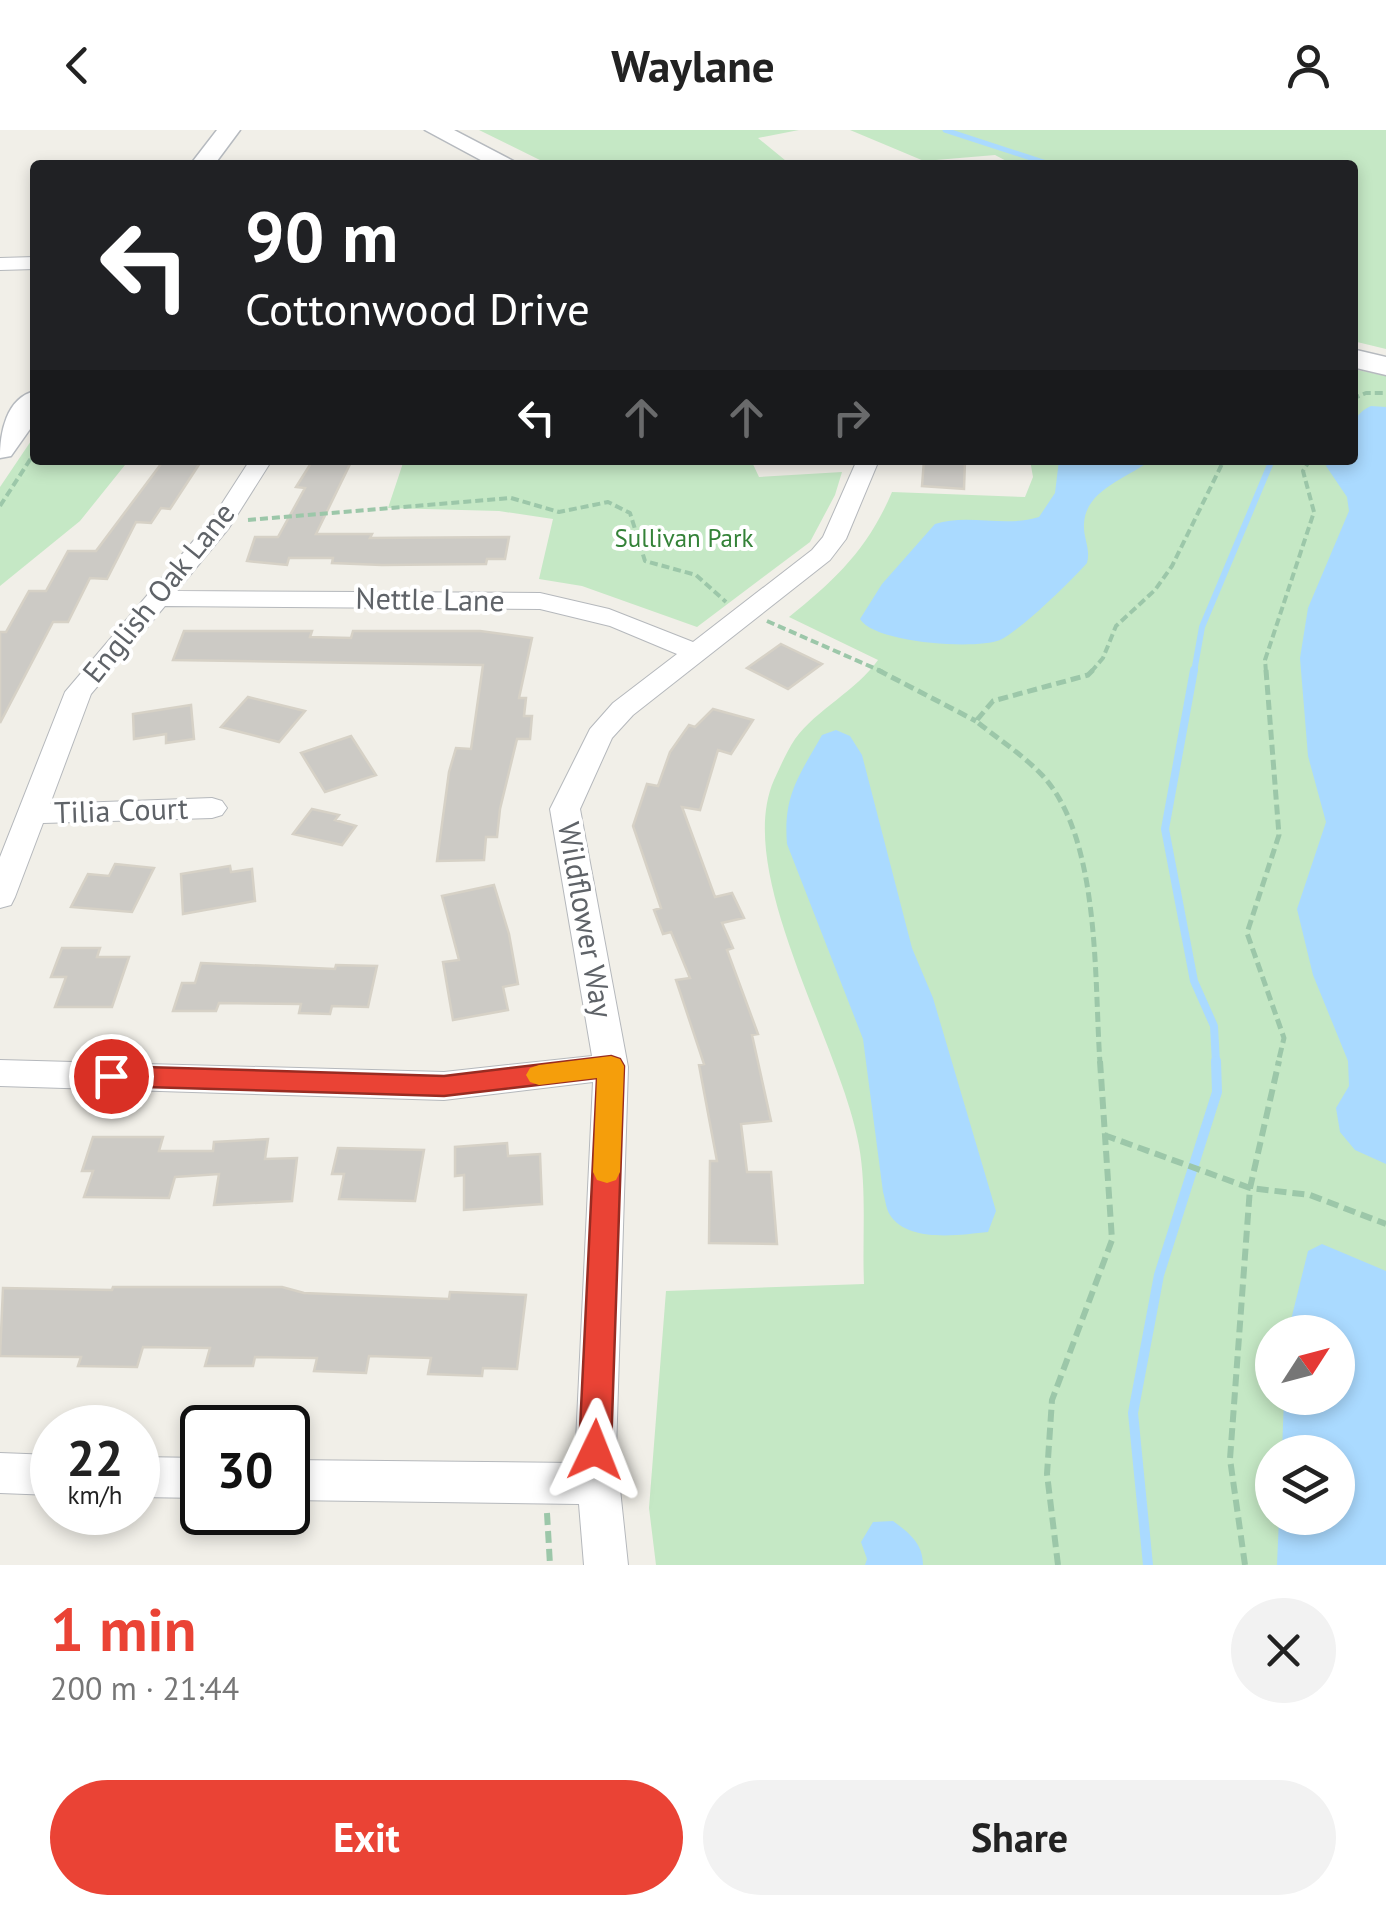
<!DOCTYPE html>
<html lang="en">
<head>
<meta charset="utf-8">
<style>
  body { margin:0; font-family:"PT Sans",sans-serif; background:#f2f2f2; color:#222; height:100vh; display:flex; flex-direction:column; font-size:38px; white-space:nowrap }
  * { box-sizing:border-box; margin:0 }
  p { font-size:32px; color:#767676 }
  .icon { flex:none; width:55px; height:55px; fill:none; stroke:currentColor; stroke-width:2; stroke-linecap:round; stroke-linejoin:round }
  .map { position:relative; height:1435px; overflow:hidden }
  .sheet { display:flex; flex-direction:column; background:#fff; flex:1 }
  .sheet>* { flex:none }
  .banner { position:absolute; left:30px; top:30px; width:1328px; height:305px; border-radius:10px; box-shadow:0 5px 15px #0003; background:#202124; color:#fff; overflow:hidden }
  .needle { width:65px; rotate:54deg }
  .fabs { position:absolute; left:1255px; top:1185px; display:grid; gap:20px }
  .fabs a { display:grid; place-items:center; width:100px; height:100px; border-radius:50%; background:#fff; box-shadow:0 5px 15px #0003; font-size:50px }
  .speed { position:absolute; left:30px; top:1275px; display:flex; gap:20px; font-size:50px; font-weight:700; text-align:center }
  .speed>* { display:grid; place-content:center; width:130px; height:130px; border-radius:50%; background:#fff; box-shadow:0 5px 15px #0003; line-height:1 }
  .speed small { font-size:25px; font-weight:400 }
  .speed .limit { border:5px solid #111; border-radius:15px; background:#fff; color:#111 }
  .pin { position:absolute; display:grid; place-items:center; width:85px; height:85px; color:#fff; margin:-42px; border:5px solid #fff; border-radius:50%; box-shadow:0 2px 10px #0007 }
  .me { position:absolute; width:110px; margin:-55px; rotate:2deg; stroke-linejoin:round; filter:drop-shadow(0 0 8px #0008) }
  .turn { display:flex; align-items:center; gap:35px; height:210px; padding:0 50px; font-size:45px }
  .turn .icon { width:130px; height:130px; stroke-width:2.5 }
  .turn b { display:block; font-size:70px; line-height:85px }
  .lanes { display:flex; align-items:center; height:95px; padding:0 50px; background:#0003; justify-content:center; gap:50px; direction:ltr }
  .lanes .off { opacity:.35 }
  .round { display:grid; place-items:center; flex:none; width:105px; height:105px; border-radius:52px; background:#f2f2f2 }
  .summary { display:flex; align-items:center; justify-content:space-between; height:170px; padding:0 50px }
  h1 { font-size:60px; font-weight:700; line-height:75px; color:#ea4335 }
  .action { display:flex; gap:20px; margin-top:auto; padding:20px 50px }
  .action a { flex:1; height:115px; border-radius:60px; background:#ea4335; color:#fff; font-size:40px; font-weight:700; line-height:115px; text-align:center }
  .action a+a { background:#f2f2f2; color:#222 }
  header { display:flex; justify-content:space-between; align-items:center; height:130px; padding:0 50px; background:#fff; font-size:45px; font-weight:700 }
  .map>svg:first-child { display:block }
</style>
</head>
<body>
<header><svg class="icon" aria-label="back" viewBox="0 0 24 24"><path d="M15 5l-7 7 7 7"/></svg>Waylane<svg class="icon" aria-label="person" viewBox="0 0 24 24"><circle cx="12" cy="8" r="4"/><path d="M4 21q1-7 8-7t8 7"/></svg></header>
<div class="map">
<svg width="1386" height="1435" viewBox="0 0 1386 1435">
  <rect width="100%" height="100%" fill="#f1efe8"/>
  <path fill="#c5e8c5" fill-rule="evenodd" d="M479 0H799L758 8 791 35H550Z
    M850 0H1386V219L1353 211 1352 35H1014L995 25 924 31Z
    M1353 239 1386 246V1435H656L649 1378 666 1161 864 1154C862 1110 867 1060 859 1016 842 916 733 743 774 650 780 637 787 621 795 609 817 579 856 561 878 530L789 487C835 450 868 419 892 362L1025 367 1033 347 1030 330H1352ZM1272 1202H1338V1268H1272ZM1272 1322H1338V1388H1272Z
    M35 305V330H129L80 391 0 456V357Z
    M404 330H751L759 347 842 342 835 365 810 412 697 497 582 456 539 449 553 389 499 381 388 378Z"/>
  <path fill="#aadaff" d="M1371 276 1386 277V1034L1355 1020 1340 1002 1336 978 1349 956 1348 931 1313 845 1297 779 1326 692 1308 626 1300 528 1308 478 1349 381 1347 367 1326 336 1330 330H1352C1352 307 1347 287 1371 276Z
    M1059 330H1151C1128 348 1085 360 1084 394 1083 408 1091 419 1087 433 1070 452 1021 500 1000 510 975 520 874 513 860 489L882 454 935 394C968 383 1004 398 1039 387L1055 363Z
    M836 600 850 606 862 625 912 818 933 868 996 1081 988 1102C959 1105 908 1113 890 1085 886 1079 885 1068 883 1062L863 909 787 714C783 665 799 646 822 605Z
    M1322 1114 1386 1141V1435H1277L1279 1388H1338V1322H1282L1284 1268H1338V1202H1288L1308 1121Z
    M893 1391C909 1403 923 1413 923 1435H865L867 1429 861 1412 873 1392Z"/>
  <g fill="none" stroke-linecap="round" stroke-linejoin="round">
    <path stroke="#aadaff" stroke-width="5" d="M945 0 1052 35"/>
    <path stroke="#aadaff" stroke-width="6" d="M1194 542 1202 497 1272 330"/>
    <path stroke="#aadaff" stroke-width="8" d="M1194 540 1165 699 1194 851 1214 896 1216 933"/>
    <path stroke="#aadaff" stroke-width="10" d="M1148 1435 1133 1283 1159 1145 1217 962 1216 931"/>
  </g>
  <path fill="#cccac5" stroke="#d6d1c6" stroke-width="2.5" d="M164 330H202L170 379 161 378 151 393 136 392 107 449 90 448 68 492H53L0 593V502H6L29 461H46L68 421H96Z
    M313 330H352L316 404H372L370 408 509 407 505 429H487L486 434 382 435 332 433 333 428H289L287 435 247 431 255 407H278L305 358 296 357Z
    M924 330 965 331 964 359 922 356Z
    M184 501H312L310 507 351 508 353 501H480L532 508 519 568H526L524 586H532L530 609H517L500 679 497 707H486L484 730 437 731 449 642 456 618 471 619 483 535 173 530Z
    M781 514 822 534 788 559 747 538Z
    M248 567 305 581 279 612 221 597Z
    M191 575 194 609 166 613V604L134 609 133 584Z
    M713 579 753 590 731 624 718 620 700 680 682 677 715 767 732 763 744 788 722 793 733 818 727 820 758 904 752 905 771 991 741 994 747 1042H771L777 1114 709 1113 710 1031H717L699 935 704 934 676 850 690 848 671 802 663 804 654 780 661 778 633 696 647 654 658 656 670 622 689 595 695 597Z
    M351 606 376 645 325 662 301 623Z
    M312 679 339 685 335 690 356 696 342 715 293 704Z
    M115 734 154 738 132 782 71 777 88 744 109 746Z
    M230 736 231 742 252 739 255 771 183 784 181 744Z
    M494 755 509 804 518 854 503 857 508 880 453 890 443 832 459 830 442 766Z
    M62 818H100L97 827H129L112 877H55L66 847H51Z
    M201 833 335 839 336 835 377 836 368 877 332 876 330 884 299 883 301 874 219 873 216 881H173L182 853H195Z
    M93 1007H163L159 1021H213L214 1012 268 1009 265 1029 297 1028 292 1071 214 1075 219 1044 175 1047 169 1068 84 1067 93 1041H82Z
    M507 1013 508 1026 540 1024 542 1074 464 1080V1045L455 1046V1017Z
    M338 1018 424 1020 415 1071 339 1069 344 1044H332Z
    M113 1157H282L304 1163 449 1169 450 1162 526 1165 517 1239 483 1238 482 1246 428 1244 431 1228 369 1226 366 1243 314 1241 317 1228 255 1227 253 1236H205L210 1218 143 1217 137 1237 78 1236 81 1227 0 1226 3 1158 112 1160Z"/>
  <g fill="none" stroke-linecap="round" stroke-linejoin="round">
    <defs>
      <path id="minor" d="M35 127V139L0 140V128Z
        M250 330H272L229 398 177 461 540 463 609 479 693 512 812 420 823 407 857 330H879L846 409 830 430 633 585 612 608 580 679 628 937 616 1321 628 1435H584L579 1374 288 1370V1330L575 1333 593 952 444 970 0 956V930L444 942 592 926 550 679 590 599 613 573 677 524 610 496 540 479 165 476 91 564 50 674 212 668 222 671 227 678 222 685 212 688 43 693 15 767 11 775 0 778V727L65 562 212 389Z
        M0 1323 52 1325V1365L0 1363Z
        M138 1327 202 1328V1368L138 1367Z"/>
      <path id="secondary" d="M217 0H240L214 35H190Z
        M425 0H454L521 35H490Z
        M1352 219 1386 227V245L1352 237Z
        M35 261V292L11 326 0 328C0 303 6 268 35 261Z"/>
    </defs>
    <use href="#minor" stroke="#b5b8bc" stroke-width="2"/>
    <use href="#secondary" stroke="#b6babf" stroke-width="3"/>
    <path stroke="#9cc7a9" stroke-width="4" stroke-dasharray="8 4" stroke-linecap="butt" d="M1352 269 1366 263H1386
      M0 376 35 322
      M248 390 511 368 559 382 608 372 630 383 645 431 696 445 726 472
      M767 491 883 542
      M1091 542 1103 528 1116 496 1155 460 1172 436 1224 330
      M1266 542 1265 530 1314 382 1303 341 1310 330"/>
    <path stroke="#9cc7a9" stroke-width="5" stroke-dasharray="10 5" stroke-linecap="butt" d="M878 540 976 591
      M1093 540 1088 545 993 571 976 591C997 608 1023 625 1042 645 1101 708 1094 850 1100 933
      M1266 540 1279 705 1247 803 1284 908 1278 933"/>
    <path stroke="#9cc7a9" stroke-width="6" stroke-dasharray="12 6" stroke-linecap="butt" d="M1104 1005 1250 1058 1310 1065 1386 1094
      M547 1383 550 1435
      M1058 1435 1047 1344 1052 1270 1112 1110 1100 931
      M1245 1435 1230 1329 1250 1058 1279 931"/>
    <use href="#minor" fill="#fff" fill-rule="evenodd"/>
    <use href="#secondary" fill="#fff" fill-rule="evenodd"/>
  </g>
  <path fill="#ea4335" stroke="#982c22" stroke-width="2.5" d="M611 926 620 929 624 936 611 1320 606 1331 595 1335 584 1331 579 1320 597 948 444 966 111 956 102 953 98 946 102 939 111 936 444 946Z"/>
  <path fill="#f59e0b" d="M611 926 620 929 624 936 620 1042 616 1050 607 1053 597 1050 593 1042 597 948 539 955 530 952 526 945 530 938 539 935Z"/>
  <g text-anchor="middle" stroke-width="8" stroke-linejoin="round" paint-order="stroke">
    <g font-size="25" fill="#348238" stroke="#fff">
      <text x="684" y="417">Sullivan Park</text>
    </g>
    <g font-size="30" fill="#5f6368" stroke="#fff">
      <text transform="translate(159 463) rotate(-51)" y="10">English Oak Lane</text>
      <text transform="translate(430 470) rotate(1)" y="10">Nettle Lane</text>
      <text transform="translate(121 681) rotate(-2)" y="10">Tilia Court</text>
      <text transform="translate(585 790) rotate(80)" y="10">Wildflower Way</text>
    </g>
  </g>
</svg>
<div class="fabs">
<a><svg class="needle" viewBox="-14 -14 28 28"><path d="M0-13l5 13h-10z" fill="#e53935"/><path d="M0 13l5-13h-10z" fill="#767676"/></svg></a>
<a><svg class="icon" aria-label="layers" viewBox="0 0 24 24"><path d="M12 4l9 5-9 5-9-5zM3 14l9 5 9-5"/></svg></a>
</div>
<div class="speed"><div>22<small>km/h</small></div><div class="limit">30</div></div>
<div class="pin" style="left:111px;top:946px;background:#d93025"><svg class="icon" aria-label="arrive" viewBox="0 0 24 24"><path d="M6 21V4h12l-3 4 3 4H6"/></svg></div>
<svg class="me" style="left:595px;top:1320px" viewBox="-20 -20 40 40"><path d="M0-17L14 15 0 8-14 15z" fill="#ea4335" stroke="#fff" stroke-width="4"/></svg>
<div class="banner">
<div class="turn"><svg class="icon" aria-label="left" viewBox="0 0 24 24"><path d="M17 20v-9H6M10 6l-5 5 5 5"/></svg><div><b>90 m</b>Cottonwood Drive</div></div>
<div class="lanes"><svg class="icon" aria-label="left" viewBox="0 0 24 24"><path d="M17 20v-9H6M10 6l-5 5 5 5"/></svg><svg class="icon off" aria-label="ahead" viewBox="0 0 24 24"><path d="M12 20V5M6 11l6-6 6 6"/></svg><svg class="icon off" aria-label="ahead" viewBox="0 0 24 24"><path d="M12 20V5M6 11l6-6 6 6"/></svg><svg class="icon off" aria-label="right" viewBox="0 0 24 24"><path d="M7 20v-9h11M14 6l5 5-5 5"/></svg></div>
</div>
</div>
<section class="sheet">
<div class="summary"><div><h1>1 min</h1><p>200 m · 21:44</p></div><a class="round"><svg class="icon" aria-label="close" viewBox="0 0 24 24"><path d="M6 6l12 12M18 6L6 18"/></svg></a></div>
<div class="action"><a>Exit</a><a>Share</a></div>
</section>
</body>
</html>
